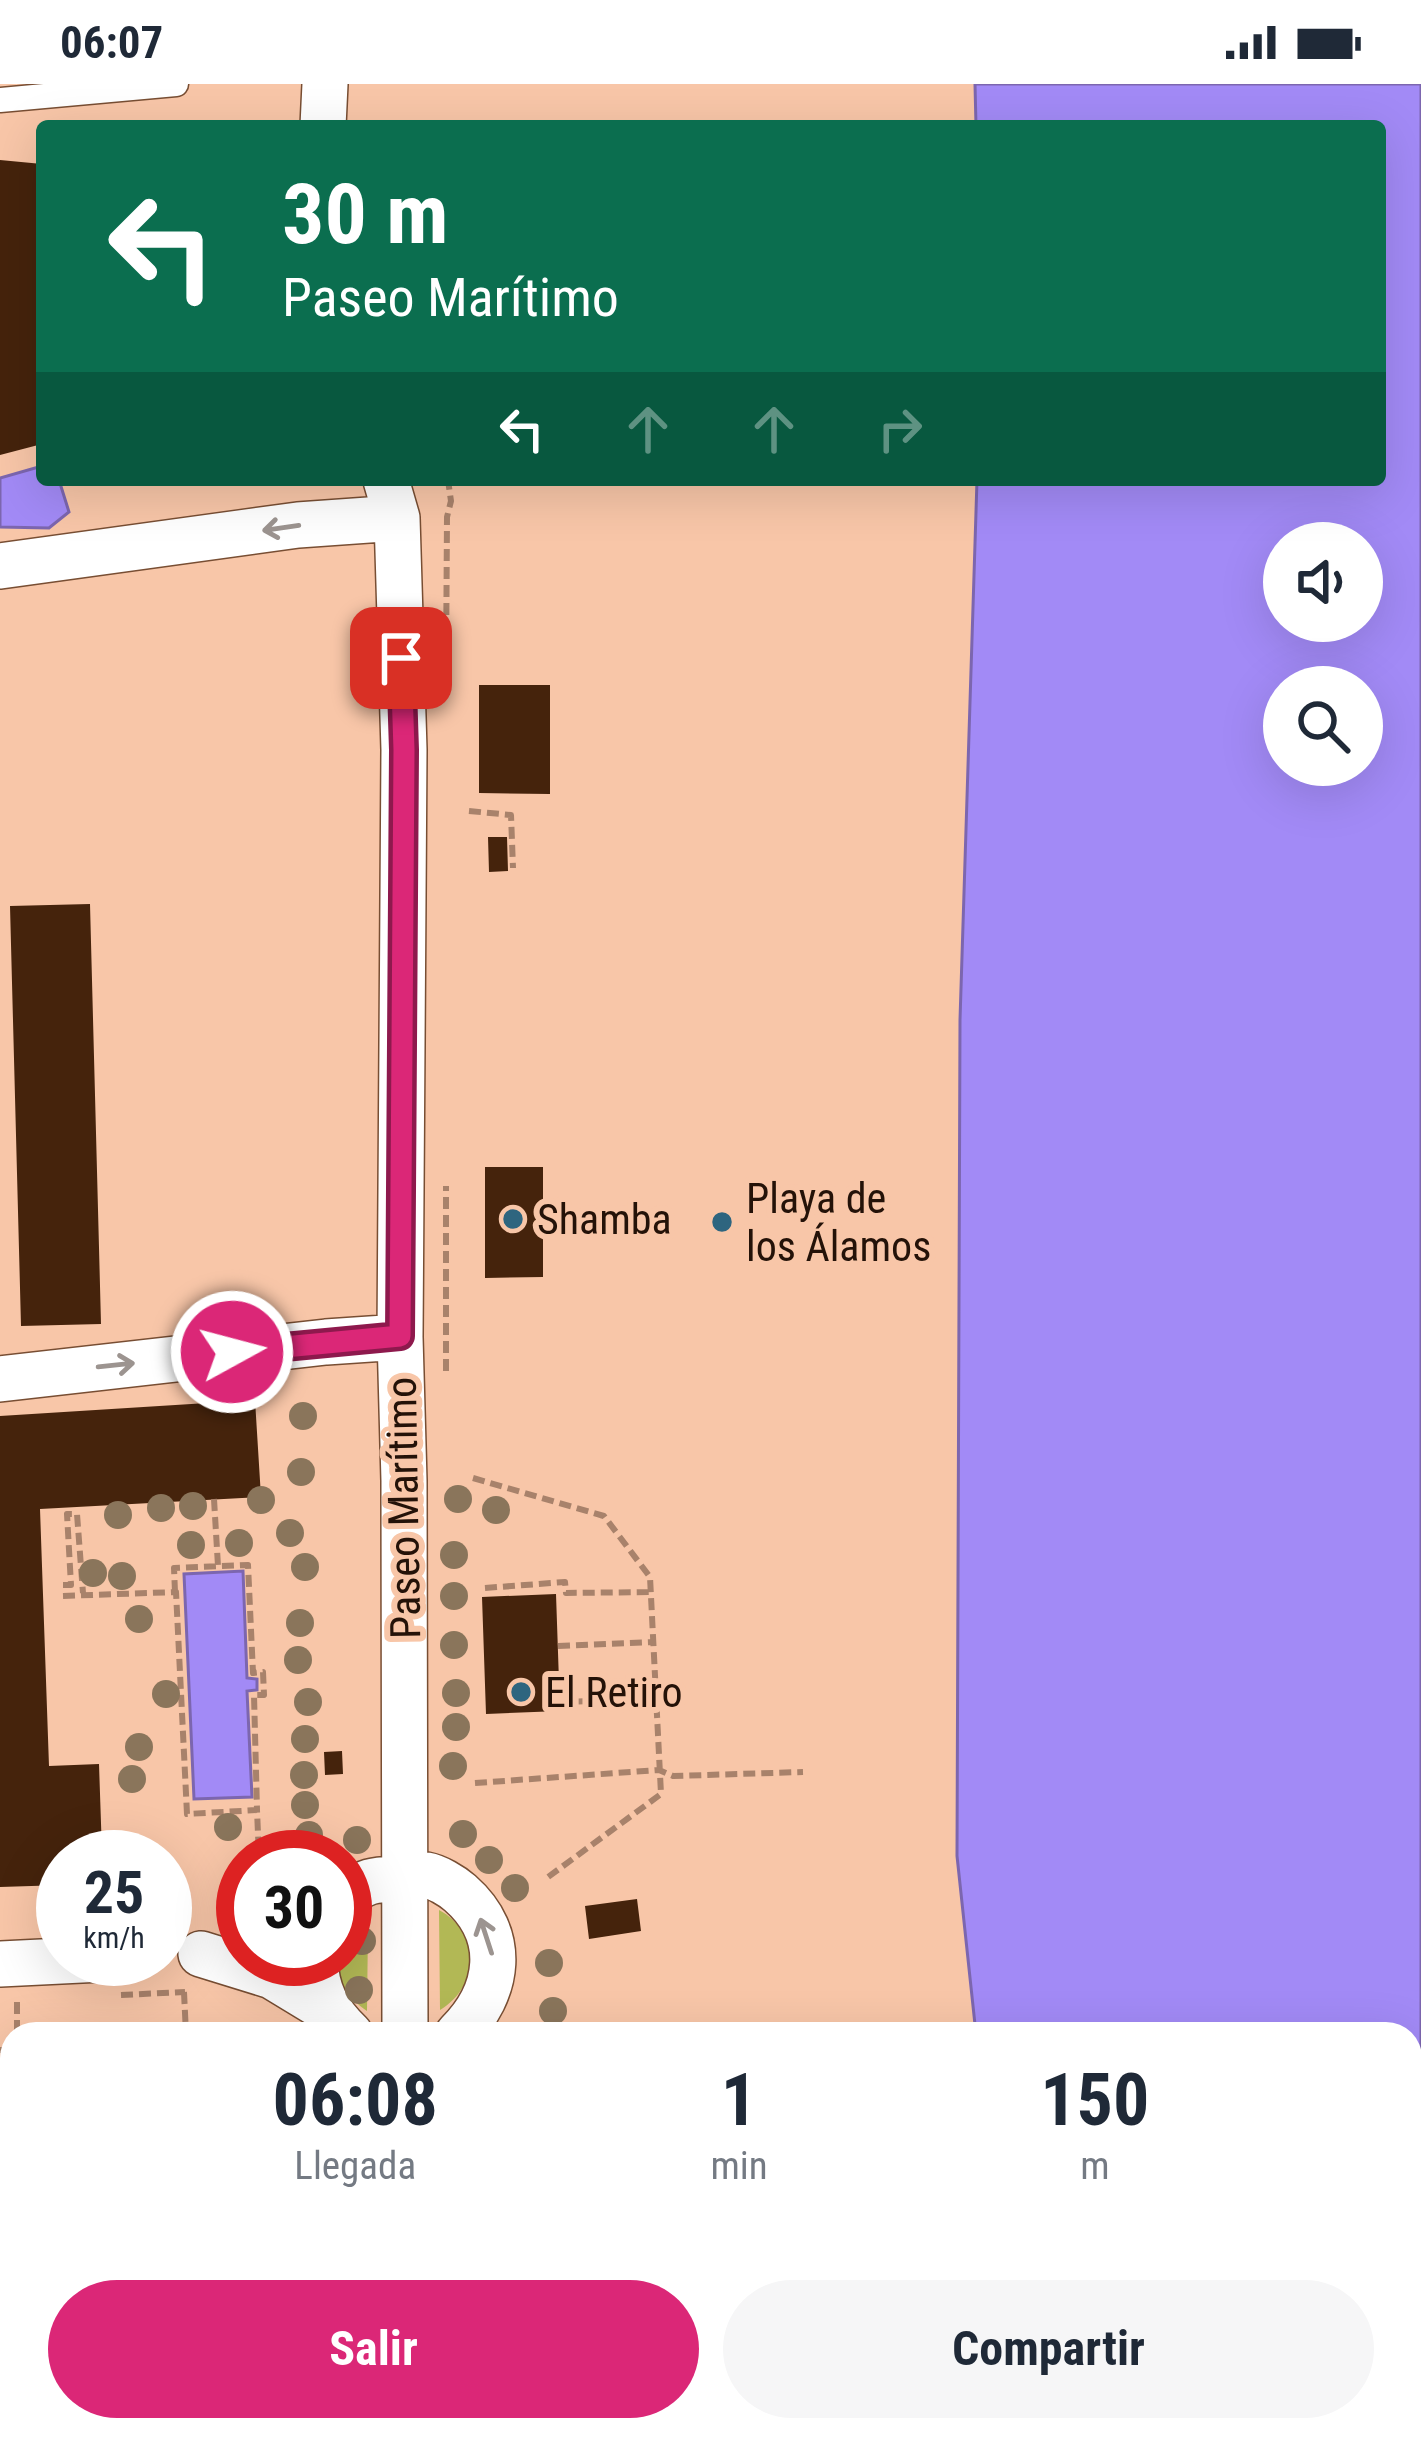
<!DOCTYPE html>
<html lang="es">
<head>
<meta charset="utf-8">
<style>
  body { margin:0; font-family:"Roboto Condensed",sans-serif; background:#f6f6f7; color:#1f2937; height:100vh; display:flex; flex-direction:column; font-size:45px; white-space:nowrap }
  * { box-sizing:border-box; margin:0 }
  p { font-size:39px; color:#747a83 }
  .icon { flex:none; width:66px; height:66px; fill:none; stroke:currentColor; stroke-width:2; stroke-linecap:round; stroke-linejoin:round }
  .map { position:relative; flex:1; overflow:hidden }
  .sheet { position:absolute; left:0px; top:1938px; width:1422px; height:420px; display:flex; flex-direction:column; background:#fff; border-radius:36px 36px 0 0; box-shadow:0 12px 48px #0002 }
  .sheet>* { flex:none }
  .hud { position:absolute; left:36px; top:36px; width:1350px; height:366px; border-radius:12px; box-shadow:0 12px 48px #0002; background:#0b6e4f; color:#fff; overflow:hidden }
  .tools { position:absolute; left:1263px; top:438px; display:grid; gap:24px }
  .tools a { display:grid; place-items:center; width:120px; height:120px; border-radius:50%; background:#fff; box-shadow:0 12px 48px #0002; font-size:60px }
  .speed { position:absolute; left:36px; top:1746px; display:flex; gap:24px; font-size:60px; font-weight:700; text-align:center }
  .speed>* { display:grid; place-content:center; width:156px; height:156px; border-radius:50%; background:#fff; box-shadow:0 12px 48px #0002; line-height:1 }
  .speed small { font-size:30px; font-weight:400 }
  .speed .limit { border:18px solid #d22; background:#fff; color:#111 }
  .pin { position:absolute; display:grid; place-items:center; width:102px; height:102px; color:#fff; margin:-51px; border-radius:24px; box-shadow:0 6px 18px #0006 }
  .me { position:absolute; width:132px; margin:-66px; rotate:83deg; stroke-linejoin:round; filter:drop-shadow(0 0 9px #0008) }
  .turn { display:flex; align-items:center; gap:42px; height:252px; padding:0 48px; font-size:54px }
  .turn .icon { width:156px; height:156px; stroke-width:2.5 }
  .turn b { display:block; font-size:84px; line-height:102px }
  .lanes { display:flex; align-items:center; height:114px; padding:0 48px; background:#0003; justify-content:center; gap:60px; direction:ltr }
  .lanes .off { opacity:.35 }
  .eta { display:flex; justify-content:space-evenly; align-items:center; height:204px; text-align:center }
  .eta b { font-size:72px; font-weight:700; line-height:84px }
  .cta { display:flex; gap:24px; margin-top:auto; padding:24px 48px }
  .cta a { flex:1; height:138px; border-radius:72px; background:#db2777; color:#fff; font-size:48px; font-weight:700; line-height:138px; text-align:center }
  .cta a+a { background:#f6f6f7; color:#1f2937 }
  .status { display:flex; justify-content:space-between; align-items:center; height:84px; padding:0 60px; background:#fff; direction:ltr }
  .status svg { height:33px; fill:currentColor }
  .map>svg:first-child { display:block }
</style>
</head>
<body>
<div class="status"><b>06:07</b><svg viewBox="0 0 49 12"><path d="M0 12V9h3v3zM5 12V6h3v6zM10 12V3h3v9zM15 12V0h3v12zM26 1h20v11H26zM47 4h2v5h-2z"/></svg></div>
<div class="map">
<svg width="1421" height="2358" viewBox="0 0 1421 2358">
  <rect width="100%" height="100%" fill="#f8c6a8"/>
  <path fill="#b2b855" d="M439 1826C482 1849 479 1903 440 1926Z
    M368 1842 367 1927C348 1914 337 1898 336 1875H345V1858Z
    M625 2346H826L827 2358H624Z"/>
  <path fill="#a28af6" stroke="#7c66af" stroke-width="3" fill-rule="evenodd" d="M975 0H1421V2358H992L993 2346H1410V1950H976L957 1772 960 936 977 396H1380V42H976ZM1362 459V537H1284V459ZM1362 603V681H1284V603Z
    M42 382V396H59L69 428 49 444 0 443V394Z
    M243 1487 247 1594 257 1595V1606L247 1607 252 1713 194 1715 184 1490Z"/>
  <path fill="#45230c" d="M0 76 42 80V360L0 371Z
    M479 601H550V710L479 709Z
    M488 753H507L508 787 489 788Z
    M90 820 101 1240 21 1242 10 822Z
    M485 1083H543V1193L485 1194Z
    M255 1316 261 1413 40 1425 49 1682 99 1680 102 1769H90V1773H63V1801L0 1803V1332Z
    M556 1510 560 1627 486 1630 482 1513Z
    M342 1667 343 1690 325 1691 324 1668Z
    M637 1815 641 1847 589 1855 585 1822Z
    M6 1986H12V2096L0 2097V1990Z
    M10 2346H92V2358H10Z"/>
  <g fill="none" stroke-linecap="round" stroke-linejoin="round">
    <defs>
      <path id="lane" d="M0 16 176 0
        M513 2346V2358"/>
      <path id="street" d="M323 42 325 0
        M386 396 397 434 404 666 400 1253 404 1397 405 1950
        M0 482 298 441 397 434
        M0 1295 326 1258 400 1253
        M345 1811C368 1796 371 1796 398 1795 406 1794 418 1790 426 1791 437 1793 452 1802 460 1809 508 1851 500 1908 458 1950
        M201 1870 272 1892 328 1926
        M315 1875C316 1907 327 1928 350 1950
        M0 1880 102 1875
        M421 2346V2358"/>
    </defs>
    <use href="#lane" stroke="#784e33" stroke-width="27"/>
    <use href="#street" stroke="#784e33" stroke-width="48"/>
    <path stroke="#a8826b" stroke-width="6" stroke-dasharray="12 6" stroke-linecap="butt" d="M446 585 447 433 451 417 448 396
      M469 727 511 731 513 784
      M446 1287V1102
      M473 1394 604 1432 650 1493 661 1710 544 1796
      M214 1415 218 1482
      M63 1501H71L67 1430H77L83 1509
      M485 1504 565 1498 566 1509 651 1508
      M175 1508 174 1484 248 1481 253 1589 263 1588 264 1611H254L257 1726
      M63 1512 176 1508 187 1730 257 1726 259 1773
      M558 1562 653 1558
      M560 1618 656 1615
      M475 1699 659 1686 673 1692 803 1688
      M184 1908 186 1950
      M121 1911 185 1908
      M17 1918V1950
      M0 1966H12
      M129 2346 130 2358
      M366 2346 367 2358"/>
    <use href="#lane" stroke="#fff" stroke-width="24"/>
    <use href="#street" stroke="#fff" stroke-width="45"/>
  </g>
  <g fill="#8a755b">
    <circle cx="252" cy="1306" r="14"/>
    <circle cx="303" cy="1332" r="14"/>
    <circle cx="301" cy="1388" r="14"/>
    <circle cx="458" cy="1415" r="14"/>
    <circle cx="261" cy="1416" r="14"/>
    <circle cx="193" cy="1422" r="14"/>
    <circle cx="161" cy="1424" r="14"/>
    <circle cx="496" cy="1426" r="14"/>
    <circle cx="118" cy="1431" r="14"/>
    <circle cx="290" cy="1449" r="14"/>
    <circle cx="239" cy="1459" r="14"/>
    <circle cx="191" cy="1461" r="14"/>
    <circle cx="454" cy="1471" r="14"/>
    <circle cx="305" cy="1483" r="14"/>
    <circle cx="93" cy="1489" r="14"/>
    <circle cx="122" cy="1492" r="14"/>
    <circle cx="454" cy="1512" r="14"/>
    <circle cx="139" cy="1535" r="14"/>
    <circle cx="300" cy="1539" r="14"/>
    <circle cx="454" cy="1561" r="14"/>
    <circle cx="298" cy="1576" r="14"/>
    <circle cx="456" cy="1609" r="14"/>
    <circle cx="166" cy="1610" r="14"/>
    <circle cx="308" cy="1618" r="14"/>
    <circle cx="456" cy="1643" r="14"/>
    <circle cx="305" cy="1655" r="14"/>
    <circle cx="139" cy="1663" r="14"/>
    <circle cx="453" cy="1682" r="14"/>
    <circle cx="304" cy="1691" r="14"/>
    <circle cx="132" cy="1695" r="14"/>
    <circle cx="305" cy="1721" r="14"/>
    <circle cx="228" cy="1743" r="14"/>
    <circle cx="463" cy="1750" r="14"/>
    <circle cx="309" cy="1751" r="14"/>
    <circle cx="357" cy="1756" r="14"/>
    <circle cx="489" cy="1776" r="14"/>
    <circle cx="515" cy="1804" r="14"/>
    <circle cx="362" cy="1857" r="14"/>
    <circle cx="549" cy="1879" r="14"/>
    <circle cx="359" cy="1906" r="14"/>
    <circle cx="553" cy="1927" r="14"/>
  </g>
  <defs><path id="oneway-shaft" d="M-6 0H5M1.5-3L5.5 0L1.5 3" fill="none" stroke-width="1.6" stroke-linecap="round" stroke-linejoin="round" transform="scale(3)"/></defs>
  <g stroke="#9c9490">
    <use href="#oneway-shaft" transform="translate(281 444) rotate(172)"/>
    <use href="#oneway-shaft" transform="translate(116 1281) rotate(-6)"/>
    <use href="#oneway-shaft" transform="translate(486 1852) rotate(-108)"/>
  </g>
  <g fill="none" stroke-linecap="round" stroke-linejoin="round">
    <defs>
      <path id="route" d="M232 1268 400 1252 404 666 401 574"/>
    </defs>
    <use href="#route" stroke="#8e194d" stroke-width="30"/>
    <use href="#route" stroke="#db2777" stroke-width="21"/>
  </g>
  <g fill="#2e657f" stroke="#f8c6a8" stroke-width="4.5">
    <circle cx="513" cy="1135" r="12"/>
    <circle cx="722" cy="1138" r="12"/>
    <circle cx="521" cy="1608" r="12"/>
  </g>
  <g text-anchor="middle" stroke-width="12" stroke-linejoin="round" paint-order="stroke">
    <g font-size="42" fill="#241208" stroke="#f8c6a8" text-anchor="start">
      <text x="746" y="1129">Playa de<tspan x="746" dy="48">los Álamos</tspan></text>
      <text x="537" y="1150">Shamba</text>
      <text x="545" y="1623">El Retiro</text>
    </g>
    <g font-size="42" fill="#241208" stroke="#f8c6a8">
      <text transform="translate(403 1424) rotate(-91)" y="15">Paseo Marítimo</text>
    </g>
  </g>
</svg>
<div class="tools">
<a><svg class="icon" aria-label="sound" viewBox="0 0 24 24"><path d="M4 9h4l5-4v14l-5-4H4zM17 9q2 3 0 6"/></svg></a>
<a><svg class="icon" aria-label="search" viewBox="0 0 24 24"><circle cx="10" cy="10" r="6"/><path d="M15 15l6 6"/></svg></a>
</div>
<div class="speed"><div>25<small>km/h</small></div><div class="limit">30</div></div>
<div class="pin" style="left:401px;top:574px;background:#d93025"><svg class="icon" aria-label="arrive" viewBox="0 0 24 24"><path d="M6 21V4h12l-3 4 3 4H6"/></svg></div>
<svg class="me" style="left:232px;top:1268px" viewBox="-20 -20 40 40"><circle r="17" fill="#db2777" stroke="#fff" stroke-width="3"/><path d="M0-11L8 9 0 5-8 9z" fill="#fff"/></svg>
<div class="hud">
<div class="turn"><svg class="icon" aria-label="left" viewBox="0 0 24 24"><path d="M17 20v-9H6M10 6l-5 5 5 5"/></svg><div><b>30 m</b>Paseo Marítimo</div></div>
<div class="lanes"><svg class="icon" aria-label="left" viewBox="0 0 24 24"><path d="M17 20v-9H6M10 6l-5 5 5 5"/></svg><svg class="icon off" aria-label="ahead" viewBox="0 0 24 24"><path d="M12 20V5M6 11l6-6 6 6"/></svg><svg class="icon off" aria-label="ahead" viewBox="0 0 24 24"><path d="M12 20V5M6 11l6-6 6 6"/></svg><svg class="icon off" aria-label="right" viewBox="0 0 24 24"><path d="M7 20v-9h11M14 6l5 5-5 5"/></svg></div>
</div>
<section class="sheet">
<div class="eta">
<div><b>06:08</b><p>Llegada</p></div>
<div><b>1</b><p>min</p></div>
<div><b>150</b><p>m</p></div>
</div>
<div class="cta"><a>Salir</a><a>Compartir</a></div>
</section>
</div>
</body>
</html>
